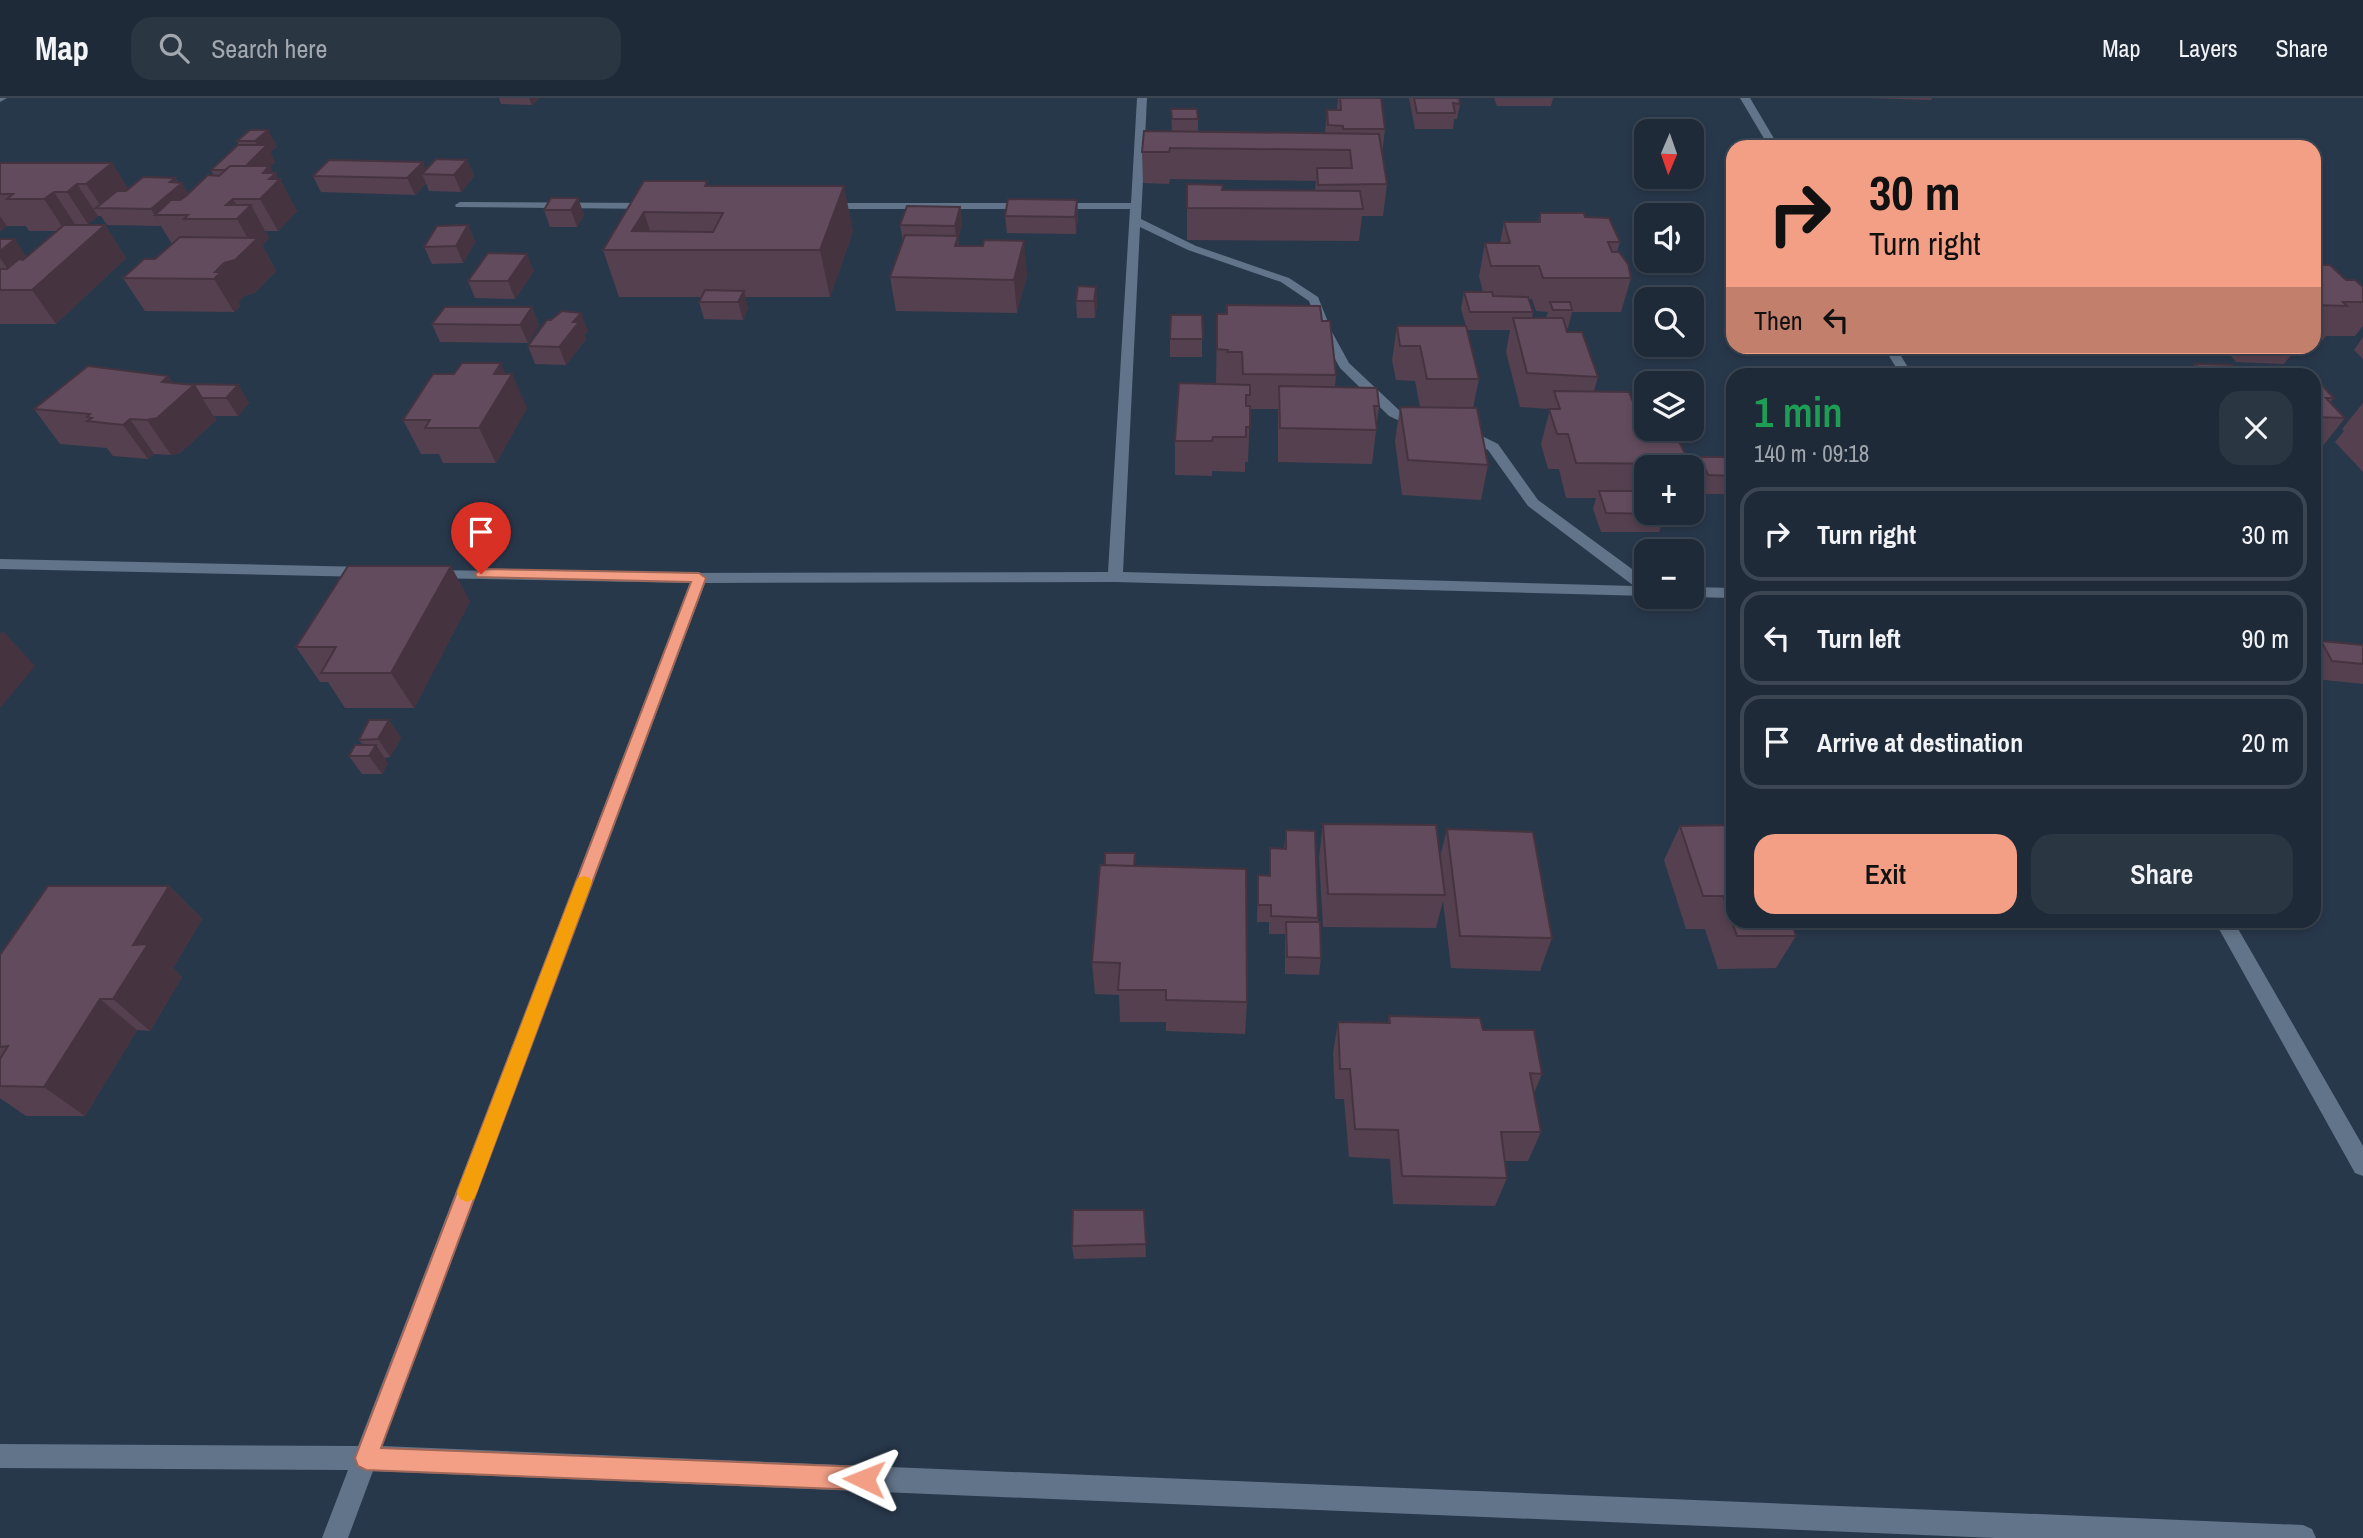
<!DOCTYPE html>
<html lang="en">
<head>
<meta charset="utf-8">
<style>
  body { margin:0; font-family:"Archivo Narrow",sans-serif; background:#2b3643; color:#f1f3f6; height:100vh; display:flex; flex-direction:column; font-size:26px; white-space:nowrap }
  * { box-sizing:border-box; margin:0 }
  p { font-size:23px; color:#a1a7ae }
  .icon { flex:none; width:38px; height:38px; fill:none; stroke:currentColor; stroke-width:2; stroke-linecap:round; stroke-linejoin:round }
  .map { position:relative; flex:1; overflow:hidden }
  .panel { position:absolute; left:1726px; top:270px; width:595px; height:560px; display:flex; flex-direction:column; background:#1e2a38; border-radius:21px; box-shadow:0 4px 10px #0003,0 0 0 2px #3c4653 }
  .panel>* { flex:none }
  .banner { position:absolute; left:1726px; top:42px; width:595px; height:214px; border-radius:21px; box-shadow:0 4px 10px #0003,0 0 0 2px #3c4653; background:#f39f86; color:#111; overflow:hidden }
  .needle { width:46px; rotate:182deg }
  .buttons { position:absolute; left:1634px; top:21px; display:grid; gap:14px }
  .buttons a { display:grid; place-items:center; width:70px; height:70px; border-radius:14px; background:#1e2a38; box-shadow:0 4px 10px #0003,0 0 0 2px #3c4653; font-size:35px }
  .pin { position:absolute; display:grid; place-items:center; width:60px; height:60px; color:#fff; margin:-72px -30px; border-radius:50% 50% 50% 0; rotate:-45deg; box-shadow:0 0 7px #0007 }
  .pin .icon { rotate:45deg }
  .me { position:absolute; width:77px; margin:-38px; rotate:272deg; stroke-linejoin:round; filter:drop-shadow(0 0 5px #0008) }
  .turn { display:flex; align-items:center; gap:24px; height:147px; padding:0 28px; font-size:32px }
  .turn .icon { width:91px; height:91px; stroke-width:2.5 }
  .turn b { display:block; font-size:49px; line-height:60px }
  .then { display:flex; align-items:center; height:66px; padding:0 28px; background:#0003; gap:14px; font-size:26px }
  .round { display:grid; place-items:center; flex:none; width:74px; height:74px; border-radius:21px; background:#2b3643 }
  .headline { display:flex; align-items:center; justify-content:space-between; height:119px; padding:0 28px }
  h1 { font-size:42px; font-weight:600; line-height:52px; color:#1e9e55 }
  .button { display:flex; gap:14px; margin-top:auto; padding:14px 28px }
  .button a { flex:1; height:80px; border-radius:21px; background:#f39f86; color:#111; font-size:28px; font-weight:600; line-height:80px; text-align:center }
  .button a+a { background:#2b3643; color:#f1f3f6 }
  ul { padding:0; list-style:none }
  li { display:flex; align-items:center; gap:21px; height:94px; margin:0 14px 10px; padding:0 14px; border:4px solid #3c4653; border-radius:21px }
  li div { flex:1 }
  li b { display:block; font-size:26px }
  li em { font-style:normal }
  header { display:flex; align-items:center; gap:42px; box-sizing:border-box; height:98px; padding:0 35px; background:#1e2a38; border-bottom:2px solid #3c4653 }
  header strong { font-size:33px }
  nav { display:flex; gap:38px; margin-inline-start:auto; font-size:24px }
  .search { width:490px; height:63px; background:#2b3643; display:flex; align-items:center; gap:18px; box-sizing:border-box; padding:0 24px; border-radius:21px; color:#a1a7ae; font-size:26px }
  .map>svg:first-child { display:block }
</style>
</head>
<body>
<header>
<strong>Map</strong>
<div class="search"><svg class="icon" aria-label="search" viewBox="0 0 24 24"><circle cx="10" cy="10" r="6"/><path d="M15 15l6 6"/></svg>Search here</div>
<nav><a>Map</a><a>Layers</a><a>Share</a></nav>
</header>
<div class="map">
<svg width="2363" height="1440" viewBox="0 0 2363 1440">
  <rect width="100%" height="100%" fill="#28384b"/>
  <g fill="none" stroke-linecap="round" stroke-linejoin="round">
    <path fill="#627489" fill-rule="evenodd" d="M0 0H7L0 4Z
      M1137 0H1147L1141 121 1196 148 1289 180 1318 199 1332 234 1349 265 1399 312 1427 327 1420 331 1415 330 1389 318 1340 270 1320 234 1309 203 1281 184 1188 152 1140 129 1123 474 1634 488 1528 408 1488 352 1473 344 1456 341 1454 338 1461 334 1482 338 1498 346 1538 402 1647 482V498L1115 484 705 485 382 1348 2303 1427 2312 1431 2316 1440H1995L373 1373 348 1440H322L348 1372 0 1370V1346L358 1348 690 485 430 480 425 478 423 475 425 472 673 475 1108 474 1130 111H824L819 108 824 105H1131Z
      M1740 0H1750L1779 49H1769Z
      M460 104 653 105 658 108 653 111 456 109 455 107Z
      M1883 248H1895L1912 276H1900Z
      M0 461 367 469 374 474 367 479 0 471Z
      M1692 489 1732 490V500L1692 499Z
      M2214 822H2233L2363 1048V1078L2355 1075Z"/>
  </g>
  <path fill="#54404f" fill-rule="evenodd" d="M499 0H539L532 7 501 6Z
    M1338 0H1381L1385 31 1382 57 1387 86 1383 118H1362L1359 143 1187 142V110L1222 92 1315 93 1316 83 1170 81 1169 86 1143 85 1142 54 1172 33 1171 11 1198 21V33L1325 35 1327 12H1337Z
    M1409 0H1459L1460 6 1457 21H1454L1453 31H1415Z
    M1494 0H1553L1551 8H1497Z
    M1866 0H1932L1931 2Z
    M250 32 277 48 270 54 275 64 270 69 273 75 279 81 297 113 278 133H265L269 140 262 147 276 173 254 195 244 198 238 204 240 208 234 214 145 213 123 180 155 161 172 146 161 128 107 127 101 118H98L88 126H75L73 127H105L126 160 56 226H0V141L26 158 22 162H23L56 133H29L26 128H7L0 133V65H112L128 91 175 80 188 96 214 78 211 72 239 47 237 43Z
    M467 62 474 78 461 94 429 93 426 85 415 97 321 94 313 78 426 72Z
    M644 83 708 88 853 133 830 199H745L748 210 743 222 704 221 699 204 701 199H619L603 152Z
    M578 100 584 117 577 129H550L544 112Z
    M1077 102 1078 118 1076 136 1007 135 1005 118Z
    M960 109 962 126 958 141 959 148 1027 176 1017 215 896 213 890 179 903 143 900 127Z
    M1540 115 1585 119 1620 144 1617 154 1631 180 1621 214H1572L1568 230H1565L1567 234 1598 279 1594 293 1633 304 1690 366 1689 369H1647V415L1665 416 1659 434H1601L1593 411 1596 400H1566L1559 371H1548L1541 346 1550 311 1520 309 1506 254 1510 232H1467L1479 281 1473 310 1488 367 1481 402 1402 397 1395 343 1400 309H1420L1415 283 1396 282 1392 262 1397 228H1466L1461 211 1464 194H1483L1479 178 1485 145H1500L1504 124H1538ZM1529 201H1532L1536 213 1548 214 1546 220H1532L1533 214Z
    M468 127 475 144 463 165 432 166 424 149Z
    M2314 167 2363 189V228L2355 238H2326L2323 242H2314Z
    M534 173 515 201 475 200 468 183Z
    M1096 189 1097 206 1095 220H1077L1076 203Z
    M532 209 539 227 528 245 440 244 432 226Z
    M1217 216 1322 223 1336 277 1335 289 1379 308 1372 366 1278 364V311H1250L1248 364H1245V374L1212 373V378L1175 377V343L1227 286H1216Z
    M1202 217V259H1170V241Z
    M551 222 588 233 584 237 586 241 566 267 535 266 528 248Z
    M2363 239V261L2354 252Z
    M2223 249H2297L2284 266 2236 264Z
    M2195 266 2242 276H2287H2189Z
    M506 276 527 310 496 365H443L439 356H421L403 322Z
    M168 278 173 285 188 287H238L249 305 238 318H214L216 322 180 355 171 357 154 356 148 361 113 358 107 350 60 346 34 311Z
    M2314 279 2334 300 2330 304 2345 320 2318 354H2314Z
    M2363 305V374L2335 344 2344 333 2342 331Z
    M1700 359H1732V396H1701L1694 377Z
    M470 503 414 610H345L328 584H320L296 549Z
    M2321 543 2363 547V586L2315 581 2314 578V551Z
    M389 622 401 640 390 659 384 660 388 665 382 676H362L349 658 363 647 359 642Z
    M1323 726 1440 759 1447 731 1552 840 1540 873 1451 870 1443 803 1436 830 1323 829 1319 760Z
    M1680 728 1796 838 1776 870 1718 871 1705 831H1686L1664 762Z
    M1286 732 1318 820V824L1321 860 1319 877 1285 876V836H1269V824H1257L1258 777 1269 778 1270 750 1284 751Z
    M1135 768 1247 904 1245 936 1166 933V924H1120L1119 897 1095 896 1092 864Z
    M169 788 202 821 173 870 182 879 150 933 137 932 85 1018H26L0 1000V857Z
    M1389 918 1483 932 1542 976 1534 995 1541 1034 1528 1063H1505L1507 1080 1495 1108 1393 1106 1390 1061 1349 1059 1344 1001H1335L1333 955 1338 924 1388 925Z
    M1144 1112 1146 1159 1074 1161 1072 1148Z"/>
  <path fill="#453440" d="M529 0H539L532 7Z
    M268 32 277 48 270 54 275 64 270 69 274 76 276 75 279 82 280 81 297 113 278 133 260 101 242 72 261 54 255 43Z
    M467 62 474 78 461 94 454 77Z
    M423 64 428 76H422L426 85 415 97 407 80Z
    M112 65 132 97 102 110 86 86Z
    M175 80 179 87 182 85 192 101 155 117 161 128 151 111 170 84Z
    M77 86 98 118 88 126 67 94Z
    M844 88 853 133 830 199 820 152Z
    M54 94 75 126 65 133 44 101Z
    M578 100 584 117 577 129 571 112Z
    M233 101 242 116 251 107 269 140 262 147 276 173 254 195 244 198 238 204 240 208 234 214 214 181 215 174 224 165 251 146 237 121 226 107Z
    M1077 102 1078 118 1076 136 1075 119Z
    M960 109 962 126 958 141 962 171 955 148 956 142 955 128Z
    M644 114 656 152 632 133Z
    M0 118 7 128 1 133 0 130Z
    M105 127 126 160 56 226 32 192Z
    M468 127 475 144 463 165 456 148Z
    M15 141 26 158 9 173 0 160V153Z
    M1024 143 1027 176 1017 215 1014 182Z
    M527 156 534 173 515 201 508 183Z
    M1096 189 1097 206 1095 220 1094 203Z
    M744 193 748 210 743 222 738 204Z
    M532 209 539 227 528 245 520 227Z
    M581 215 588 233 584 237 586 241 566 267 559 249 573 224Z
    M501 265 508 282 512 276 527 310 496 365 479 330 494 276Z
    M168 278 182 298 194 287 216 322 180 355 171 357 147 322 162 284Z
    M238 287 249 305 238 318 226 300Z
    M130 321 154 356 148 361 123 327Z
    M451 468 470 503 414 610 391 575Z
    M3 533 35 568 0 610V536Z
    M389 622 401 640 390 659 378 641Z
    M376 647 388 665 382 676 369 658Z
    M169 788 202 821 173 870 182 879 150 933 113 901 133 847Z
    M100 901 137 932 85 1018 44 989Z"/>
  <path fill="#624b5c" stroke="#453440" stroke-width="2" fill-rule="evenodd" d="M1340 0H1381L1385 31H1343V28L1328 27 1327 12H1341Z
    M1414 0H1459L1460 6 1453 5 1455 15H1417Z
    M1171 11H1197L1198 21H1172Z
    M250 32H268L255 43H237Z
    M1144 33 1379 36 1387 86 1318 87 1317 70H1352L1350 52 1170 50 1169 54H1142Z
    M238 47H267L246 68H230L225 72H211Z
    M436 61 467 62 454 77 422 76Z
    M329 62 423 64 407 80 313 78Z
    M0 65H112L86 86H77L67 94H54L44 101H7L13 96H0Z
    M230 68H269L263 75H276L269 81H280L260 101H233L226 107H251L237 121H184L188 117H155L171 102H180L186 98 208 77 219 78Z
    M143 79 175 80 170 84 182 85 151 111 96 110 117 93H126Z
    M644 83H707L705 88H844L820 152H603ZM644 114 723 115 713 134 632 133Z
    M1187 86 1223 87 1222 92 1360 93 1363 111 1187 110Z
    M551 100H578L571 112H544Z
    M1008 101 1077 102 1075 119 1005 118Z
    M907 108 960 109 955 128 900 127Z
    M1540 115H1584L1585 119 1609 120 1620 144H1608L1612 154H1619L1628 166 1631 180H1543L1539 168H1491L1485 145H1510L1504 124H1540Z
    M64 127H105L32 192H0V171H7L19 161 23 162Z
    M468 127 456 148 424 149 437 128Z
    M905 137 958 138 955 148H983L984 142 1024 143 1014 182 890 179Z
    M180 139 258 140 235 162 224 165 215 174H221L214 181 123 180 144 161H155Z
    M0 141H15L0 153Z
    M488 155 527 156 508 183H468Z
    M2314 167H2330L2346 182H2355L2363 189V204H2343L2347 208 2315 207 2319 211H2314Z
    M1078 188 1096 189 1094 203H1076Z
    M705 192 744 193 738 204H699Z
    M1464 194H1492L1493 198 1528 199 1533 214H1470Z
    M1550 204H1570L1572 212H1553Z
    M1227 207 1320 208 1322 223H1330L1336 277 1243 276 1242 254H1227L1228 252 1217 251V216H1227Z
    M445 209H532L520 227 432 226Z
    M562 213 581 215 573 224H579L559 249 528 248 547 222H551Z
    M1171 217H1202L1203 241H1170Z
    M1513 220H1563L1567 234H1582L1598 279 1527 275Z
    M1397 228H1466L1479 281H1427L1420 248H1400Z
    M462 265H501L494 276H512L479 330H425L430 322H403L433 276H454Z
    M2195 266 2232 267 2242 276H2287H2204Z
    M88 268 168 278 162 284 194 287 157 320 147 322 130 321 123 327 87 323 92 320 87 319 90 316 34 311Z
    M2314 279 2334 300H2326L2345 320 2314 319Z
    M1179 285 1250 287V297H1246V308H1250V329H1246V339H1213L1212 343H1175Z
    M189 286 238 287 226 300H202L194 287Z
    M1279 288 1377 290 1379 308H1374L1377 332 1280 330Z
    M1554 293 1629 294 1633 304H1643L1647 307V331H1673L1690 366 1576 365 1568 336H1557L1549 311H1560Z
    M1400 309 1477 310 1488 367 1408 362Z
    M1700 359H1732V378L1708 377Z
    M1599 393H1647V415H1665V416L1606 415Z
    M348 468H451L391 575H321L336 549H296Z
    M2321 543 2363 547V566L2332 563Z
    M369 622H389L378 641 359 642Z
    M355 647H376L369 658H349Z
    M1323 726 1436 727 1445 797 1328 796Z
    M1732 727V822H1791L1796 838H1737L1723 798H1703L1680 728Z
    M1447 731 1533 734 1552 840 1460 838Z
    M1286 732 1315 733 1318 820 1271 818V807H1258V777L1270 778V750L1286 751Z
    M1105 755H1135L1134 768 1105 767Z
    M1100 767 1246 771 1247 904 1166 902V892H1118L1120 865 1092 864Z
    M48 788H169L133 847 148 846 113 901H100L44 989 0 988V961L8 948 0 949V857Z
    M1286 824H1320L1321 860 1287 859Z
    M1389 918 1480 920 1483 932H1534L1542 976 1530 975 1541 1034H1501L1507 1080 1402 1078 1398 1032 1355 1031 1350 971H1340L1338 924 1390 925Z
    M1073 1112H1144L1146 1146 1072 1148Z"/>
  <path fill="#f39f86" stroke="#9e6757" stroke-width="2" d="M481 471 699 475 706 480 381 1350 864 1369 872 1373 876 1381 872 1389 864 1392 366 1372 358 1368 355 1360 691 484 477 479 475 476Z"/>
  <path fill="#f59e0b" d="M584 778 590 780 592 784 477 1094 474 1101 467 1104 460 1101 457 1094 576 784 578 780Z"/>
</svg>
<div class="buttons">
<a><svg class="needle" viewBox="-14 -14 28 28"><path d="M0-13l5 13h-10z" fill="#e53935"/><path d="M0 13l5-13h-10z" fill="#a1a7ae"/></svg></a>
<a><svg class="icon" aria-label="sound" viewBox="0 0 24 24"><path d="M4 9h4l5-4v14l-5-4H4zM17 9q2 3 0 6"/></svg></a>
<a><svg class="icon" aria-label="search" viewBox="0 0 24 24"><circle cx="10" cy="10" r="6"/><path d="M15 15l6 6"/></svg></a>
<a><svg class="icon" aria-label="layers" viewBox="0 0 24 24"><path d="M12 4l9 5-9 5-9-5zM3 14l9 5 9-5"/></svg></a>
<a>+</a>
<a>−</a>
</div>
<div class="pin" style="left:481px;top:476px;background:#d93025"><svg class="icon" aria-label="arrive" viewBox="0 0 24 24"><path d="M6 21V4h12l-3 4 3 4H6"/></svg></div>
<svg class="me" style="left:864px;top:1381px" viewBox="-20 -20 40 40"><path d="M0-17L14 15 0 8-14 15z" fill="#f39f86" stroke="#fff" stroke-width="4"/></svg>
<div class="banner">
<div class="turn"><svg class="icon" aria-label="right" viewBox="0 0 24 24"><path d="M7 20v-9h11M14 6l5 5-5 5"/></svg><div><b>30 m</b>Turn right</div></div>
<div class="then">Then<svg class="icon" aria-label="left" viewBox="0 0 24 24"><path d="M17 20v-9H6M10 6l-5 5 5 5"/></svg></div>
</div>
<section class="panel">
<div class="headline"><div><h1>1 min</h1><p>140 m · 09:18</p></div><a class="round"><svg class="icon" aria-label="close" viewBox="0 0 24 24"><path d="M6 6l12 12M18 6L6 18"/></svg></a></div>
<ul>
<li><svg class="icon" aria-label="right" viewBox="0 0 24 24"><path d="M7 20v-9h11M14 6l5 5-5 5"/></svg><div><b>Turn right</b></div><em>30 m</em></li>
<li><svg class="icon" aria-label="left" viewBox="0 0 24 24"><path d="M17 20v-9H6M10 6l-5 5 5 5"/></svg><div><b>Turn left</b></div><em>90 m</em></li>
<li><svg class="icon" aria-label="arrive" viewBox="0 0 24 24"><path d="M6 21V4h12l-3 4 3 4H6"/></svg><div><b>Arrive at destination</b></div><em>20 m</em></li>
</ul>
<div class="button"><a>Exit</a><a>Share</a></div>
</section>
</div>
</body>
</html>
